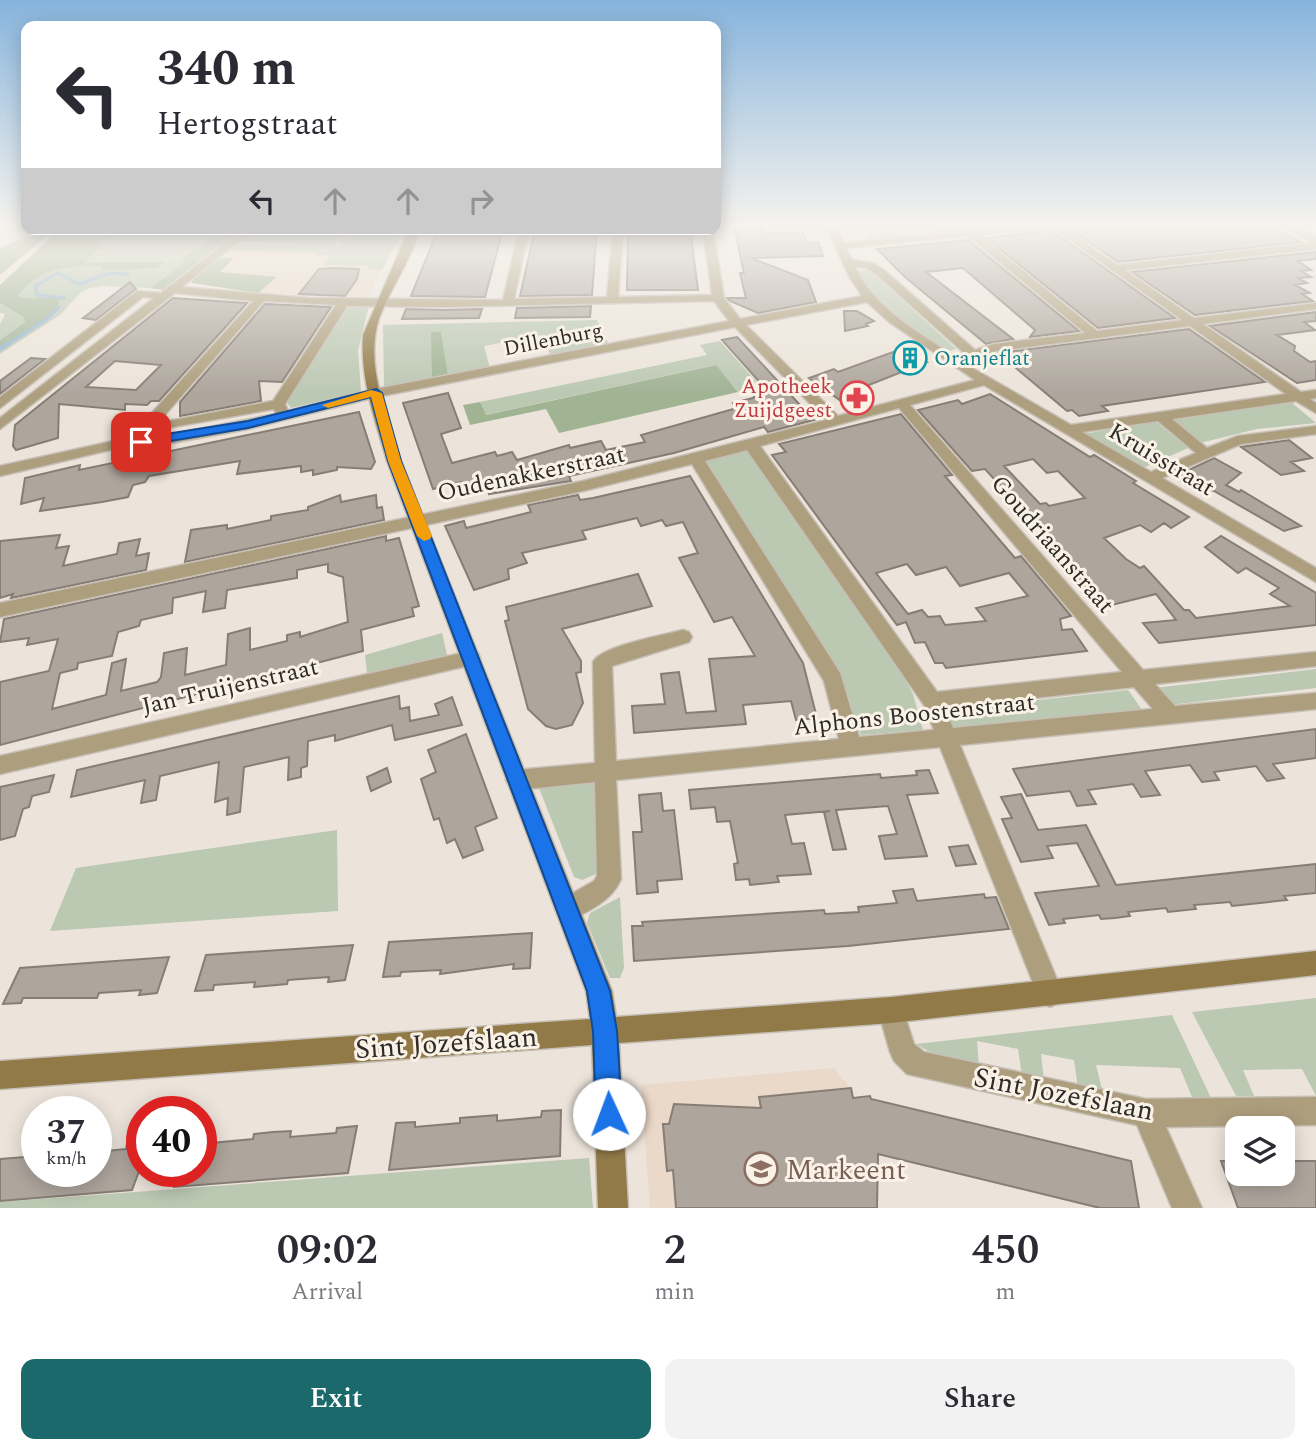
<!DOCTYPE html>
<html lang="en">
<head>
<meta charset="utf-8">
<style>
  body { margin:0; font-family:Spectral,serif; background:#f2f2f3; color:#2b2b33; height:100vh; display:flex; flex-direction:column; font-size:26px; white-space:nowrap }
  * { box-sizing:border-box; margin:0 }
  p { font-size:23px; color:#7c7c81 }
  .icon { flex:none; width:38px; height:38px; fill:none; stroke:currentColor; stroke-width:2; stroke-linecap:round; stroke-linejoin:round }
  .map { position:relative; height:1208px; overflow:hidden }
  .panel { display:flex; flex-direction:column; background:#fff; flex:1 }
  .panel>* { flex:none }
  .banner { position:absolute; left:21px; top:21px; width:700px; height:214px; border-radius:14px; box-shadow:0 4px 18px #0003; background:#fff; color:#2b2b33; overflow:hidden }
  .buttons { position:absolute; left:1225px; top:1116px; display:grid; gap:14px }
  .buttons a { display:grid; place-items:center; width:70px; height:70px; border-radius:14px; background:#fff; box-shadow:0 4px 18px #0003; font-size:35px }
  .speed { position:absolute; left:21px; top:1096px; display:flex; gap:14px; font-size:35px; font-weight:700; text-align:center }
  .speed>* { display:grid; place-content:center; width:91px; height:91px; border-radius:50%; background:#fff; box-shadow:0 4px 18px #0003; line-height:1 }
  .speed small { font-size:18px; font-weight:400 }
  .speed .limit { border:10px solid #d22; background:#fff; color:#111 }
  .pin { position:absolute; display:grid; place-items:center; width:60px; height:60px; color:#fff; margin:-30px; border-radius:14px; box-shadow:0 4px 10px #0006 }
  .me { position:absolute; width:77px; margin:-38px; rotate:358deg; stroke-linejoin:round; filter:drop-shadow(0 0 5px #0008) }
  .turn { display:flex; align-items:center; gap:24px; height:147px; padding:0 21px; font-size:32px }
  .turn .icon { width:91px; height:91px; stroke-width:2.5 }
  .turn b { display:block; font-size:49px; line-height:60px }
  .lanes { display:flex; align-items:center; height:66px; padding:0 21px; background:#0003; justify-content:center; gap:35px; direction:ltr }
  .lanes .off { opacity:.35 }
  .eta { display:flex; justify-content:space-evenly; align-items:center; height:119px; text-align:center }
  .eta b { font-size:42px; font-weight:600; line-height:49px }
  .button { display:flex; gap:14px; margin-top:auto; padding:14px 21px }
  .button a { flex:1; height:80px; border-radius:14px; background:#1c696c; color:#fff; font-size:28px; font-weight:600; line-height:80px; text-align:center }
  .button a+a { background:#f2f2f3; color:#2b2b33 }
  .map>svg:first-child { display:block }
</style>
</head>
<body>
<div class="map">
<svg width="1316" height="1208" viewBox="0 0 1316 1208">
  <rect width="100%" height="100%" fill="#ece4da"/>
  <path fill="#ead8c8" d="M256 229H401L369 296 276 294 192 282Z
    M834 1068 850 1088 853 1097 870 1096 875 1129 874 1208H650L641 1085Z"/>
  <path fill="#bbc8b2" d="M869 226H1013L864 241 872 231Z
    M119 229H223L181 259 186 261 150 288 103 286 90 288 80 293 60 315 0 354V349L46 319 58 307 49 297 28 299 18 296 38 275 49 270 69 266 164 263H83Z
    M254 229 343 233 334 246H338L348 233 400 235 382 270 367 269 369 266 322 265 329 256 316 255 317 252 227 251 236 244 318 245 238 242Z
    M867 270 873 273 956 349 946 352C913 329 875 309 857 271Z
    M0 303 23 317 25 322 0 340V324L5 314 0 313Z
    M348 305 369 306 358 350 361 392 291 408 285 400Z
    M597 320 608 343 551 356 541 335 484 346 490 368 448 375 441 331 432 332V378L384 387 383 325Z
    M720 341 765 391 742 396 715 365 485 415 480 402 707 355 700 345Z
    M1291 402 1316 423 1257 429 1196 444 1166 420Z
    M1155 421 1188 448 1143 468 1084 434Z
    M745 448 901 671 913 694 923 730 861 735 832 670 703 458Z
    M442 633 447 655 367 673 365 655Z
    M1316 669V688L1169 705 1154 688Z
    M1128 690 1143 711 953 728 947 710Z
    M595 782 598 863 596 874 582 880 574 877 539 788Z
    M337 830 338 911 50 931 76 868Z
    M620 897 624 968 620 978H610L587 923 590 913Z
    M1316 998V1096L1302 1069 1243 1070 1254 1096H1236L1192 1012Z
    M1172 1015 1211 1098 1192 1097 1180 1068 1096 1065 1103 1093 1078 1088 1074 1060 1041 1054 1044 1080 1022 1076 1018 1049 977 1041 979 1066 939 1057 916 1044Z
    M589 1158 593 1208H0V1202Z"/>
  <path fill="#a0b393" d="M26 226V229H55L0 275V248L30 235 20 231Z
    M60 229H119L84 263 166 262 156 268 104 270 101 266C66 266 40 267 18 296 32 302 45 294 59 299 59 320 17 338 0 349V340L25 322 23 317 0 303V285Z
    M223 229H241L163 290 150 288 185 262 180 260Z
    M218 258H234L220 272 277 277 258 293 192 283 191 280Z
    M441 331 448 375 432 378 431 332Z
    M716 365 738 392 559 433 546 409 470 425 463 405 480 402 486 415Z"/>
  <g fill="none" stroke-linecap="round" stroke-linejoin="round">
    <path stroke="#93b5cc" stroke-width="3.5" d="M64 298 37 295 35 286 58 273 79 284 110 273 128 274
      M6 345 47 319 59 307"/>
    <path stroke="#93b5cc" stroke-width="4.5" d="M0 349 9 343"/>
  </g>
  <path fill="#aea69d" stroke="#867e75" stroke-width="2" fill-rule="evenodd" d="M734 226H759L765 233H803L807 243 818 242 823 256 751 258 808 280 816 302 758 313 730 301 727 298H746L740 273H744Z
    M1097 226H1271L1301 242 1118 262 1070 229Z
    M503 229 485 297 411 296 437 232Z
    M535 229H597L592 295 520 296Z
    M628 229H690L698 290H627Z
    M1048 231H1052L1175 318 1098 328 986 238Z
    M968 240 1079 331 1030 337 1035 330 963 268 926 272 1013 339 986 344 905 277 877 249Z
    M1316 252V259L1298 261 1311 270 1301 271 1311 277 1298 278 1307 283 1295 285 1310 293 1302 294 1313 301 1195 315 1132 272Z
    M331 268 359 269 357 279 345 296 299 294 319 269Z
    M130 282 136 289 96 320 83 318Z
    M173 298 247 303 159 401H151L147 405 125 404V410L59 404 58 438 16 450 13 446 15 425ZM115 361 161 365 136 390 86 387Z
    M265 304 331 307 282 382 259 381 261 401 180 416V402Z
    M591 306 590 317 515 318 517 308Z
    M406 309 445 310 482 309 479 318 402 319Z
    M844 311H857L874 321 866 324 868 326 845 331Z
    M1316 312V321L1304 322 1315 330 1277 335 1295 346 1294 351 1310 362 1316 361V380L1297 383 1210 326Z
    M1189 329 1265 382 1102 406 1108 411 1079 416 1072 410 1067 411 998 353Z
    M737 337 814 420 768 432 764 427 674 453 569 476 571 481 489 494 486 482 467 491 462 482 433 489 403 403 448 393 461 428 441 434 452 463 495 452 497 456 512 452 517 460 569 445 570 448 601 441 606 450 645 442 641 435 737 408 733 403 753 398 764 387 722 340Z
    M904 348 927 362 856 390 867 398 848 406 809 378 834 369 838 372Z
    M31 358 45 359 0 394V381Z
    M990 394 1090 457 1094 455 1136 481 1133 483 1189 517 1171 528 1164 523 1151 532 1140 525 1104 538 1126 559 1140 568 1144 566 1184 610H1189L1196 618 1290 606 1270 594 1279 588 1246 568 1238 573 1205 547 1221 536 1316 593V625L1159 643 1143 623 1176 620 1156 594 1108 606 1098 595 1093 596 1052 549 1058 548 985 469 972 471 918 410 958 400 962 404ZM1033 459 1047 473 1058 471 1085 498 1049 506 1046 503 1040 504 1004 466Z
    M359 412 375 462 371 469 337 467V470L313 475V470L301 472V466L237 474 240 461 149 476 145 482 133 485 128 497 102 502 40 511 44 498 21 504 25 478 80 465 79 470Z
    M901 414 952 475 945 476 1015 558 1021 556 1071 616 1060 619 1062 630 1072 629 1087 651 946 668 943 663H935L925 642 915 643 906 622 897 625 772 455 786 452 779 444ZM907 564 916 575 946 567 960 586 1009 573 1028 596 976 608 986 621 945 625 940 616 928 617 922 610 908 614 876 573Z
    M1289 440 1312 458 1291 462 1304 471 1281 475 1241 447Z
    M1214 458 1241 473 1226 485 1239 492 1241 490 1301 526 1284 531 1214 491 1193 483 1189 485 1174 477Z
    M690 476 803 663 817 718 796 720 791 701 743 705 746 724 634 733 632 706 665 704 661 674 679 672 686 713 716 711 709 659 755 656 732 617 714 622 696 589 679 558 698 553 683 522 666 526 662 520 641 526 637 518 582 531 586 539 522 553 527 563 508 569 509 579 474 590 445 526 464 521 466 528 531 512 528 505 578 495 580 500 593 498Z
    M340 495 341 502 376 495 377 508 382 507 384 520 185 562 191 530 227 525V529L271 520V516L308 510V507Z
    M60 535 56 548 69 546 63 566 117 554 119 543 140 539 136 556 149 553 146 570 11 598 13 594 0 598V541Z
    M386 536V541L399 538 419 606 412 608 414 616 361 630 363 651 0 745V682L49 671 58 639 27 645 29 638 0 642 4 619ZM328 564V572L343 577 348 622 300 637V632L287 635V641L250 650V628L228 634 226 665 185 675 187 648 164 653 161 677 157 682 121 691 126 659 112 663 106 695 52 709 60 673 77 669 78 663 112 656 118 632 139 626 141 620 172 613 173 598 206 591 203 612 225 608 227 590 297 578V570Z
    M638 574 652 606 562 629 581 661V672L576 673 583 703 572 725 556 729 546 726 528 709 505 621 509 620 506 607Z
    M399 696 400 709 409 707 410 721 439 715 435 704 452 697 462 725 395 740 392 725 335 741V735L308 741 307 766 301 768V777L288 780 289 757 244 767 240 812 227 815 228 798 215 802 219 762 160 776 156 800 141 803 145 780 71 797 77 770Z
    M1316 729V758L1273 764 1284 778 1267 781 1256 766 1214 772 1219 780 1202 782 1190 765 1167 768 1145 771 1160 795 1141 797 1133 784 1088 790 1096 804 1077 806 1070 791 1027 796 1013 769Z
    M466 734 497 818 475 827 483 850 463 858 455 839 447 843 439 818 434 820 421 779 436 772 428 750Z
    M387 768 391 782 371 791 367 777Z
    M929 770 938 793 907 795 927 856 885 859 879 836 897 834 888 806 836 810 846 849 833 850 824 812 830 811 785 815 792 844 804 843 811 874 777 876 779 882 750 885 749 879 736 880 734 864 738 863 730 821 717 822 715 807 691 809 689 790 880 774 881 778 917 775 916 771Z
    M54 775 49 792 32 796 29 807 23 809 15 836 0 840V787Z
    M661 793 663 811 674 810 682 879 657 881 658 892 637 894 633 832H642L639 795Z
    M1021 794 1038 830 1086 825 1116 885 1316 864V893L1284 896 1287 900 1232 906 1230 902 1194 905 1196 909 1168 912 1166 908 1128 912 1130 916 1115 918 1101 919 1099 915 1063 919 1065 923 1049 925 1035 893 1099 886 1077 843 1047 846 1053 858 1021 862 1002 819 1012 818 1001 797Z
    M968 845 976 864 956 866 949 847Z
    M913 889 917 901 984 894 985 898 996 897 1009 929 848 946 634 961 632 926H643L642 922 824 910 825 914 859 912 858 907 897 903 893 891Z
    M532 933 530 968 513 969 514 964 440 974 441 970 401 972 400 976 383 977 389 942Z
    M353 945 345 980 328 982 329 977 288 980 287 984 254 987 255 982 214 985 213 990 195 991 206 955Z
    M169 957 157 993 139 995 141 990 99 993 97 998H23L21 1003 3 1004 20 968Z
    M851 1088 853 1098 870 1096 871 1099 1131 1161 1139 1208H1100L878 1154 877 1208H676L673 1170 667 1171 663 1124H669L674 1104 761 1108 759 1097Z
    M561 1110 560 1156 389 1170 396 1123 415 1122V1127L460 1123V1118L497 1115V1121L541 1117 542 1111Z
    M357 1126 348 1173 174 1187 179 1171H201V1144L253 1139 254 1134 273 1132 291 1131 290 1137 336 1133 337 1128Z
    M142 1143V1163L132 1190 0 1201V1159L37 1156V1171H96V1152L126 1149 127 1144Z
    M1221 1161H1237V1174H1283V1161H1316V1208H1238Z"/>
  <g fill="none" stroke-linecap="round" stroke-linejoin="round">
    <defs>
      <path id="street" d="M826 226H836L844 243 1015 226H1049L1044 229 979 235 1097 331 1182 320 1050 226H1061L1117 265 1313 243 1283 226H1295L1316 237V249L1125 270 1194 318 1316 303V309L1203 324 1301 392 1316 390V398L1310 399 1316 403V413L1296 401 1172 419 1207 448 1238 436 1316 426V434L1241 444 1162 478 1316 568V582L984 385 910 405 1143 670 1316 652V666L1155 684 1175 706 1316 693V709L960 745 1063 994 1059 1003 1050 1007 1041 1003 940 747 616 780 621 879C612 901 588 912 567 921L559 917 555 909 559 901 594 881 597 876 595 782 517 790 510 787 506 780 510 773 517 770 595 763 593 662C601 646 664 635 683 630L689 632 692 637 689 642 612 666 616 761 839 739 824 681 692 464 583 491 0 617V603L583 481 826 420 735 327 376 397 248 429 155 446H127L0 476V466L127 438H155L276 414 274 409 139 433V427L253 301 175 293 0 429V418L154 298 143 297 0 408V397L137 291 161 293 243 229H254L182 287 309 298 503 300 519 229H529L514 299 607 297 613 229H623L618 297 712 295 703 229H713L724 298 740 319 862 296 850 278ZM968 236 1085 333 994 344 975 350 884 270 873 263 852 260 846 248ZM855 267 866 268 876 274 964 353 954 356C917 331 875 309 855 267ZM264 301 336 305 273 401 158 423ZM714 301 729 321 376 389 288 411 285 404 347 306 445 307ZM867 302 889 322 975 380 838 416 746 325ZM1190 326 1286 394 1071 425 962 362 996 351ZM899 408 1122 672 937 692 760 446ZM1158 421 1196 453 1151 472 1082 432ZM747 450 924 705 934 730 859 737 840 673 705 461ZM1134 687 1153 709 953 728 945 708Z
        M471 651 478 653 480 658 478 663 471 665 0 774V756Z
        M891 997 900 1001 914 1044 924 1052 1146 1099 1316 1097V1125L1166 1127 1202 1208H1172L1137 1125 907 1074 894 1061 890 1052 878 1010 882 1001Z"/>
      <path id="secondary" d="M409 229H419L416 241C406 268 389 292 379 319 364 366 388 416 401 461L612 991 616 1017 891 997 1316 951V975L891 1023 619 1043 628 1208H598L592 1045 0 1089V1061L590 1019 586 991 387 461C375 419 360 379 363 335Z"/>
    </defs>
    <use href="#street" stroke="#c6bfb6" stroke-width="3"/>
    <use href="#secondary" stroke="#c6bfb6" stroke-width="3"/>
    <use href="#street" fill="#ad9e7d" fill-rule="evenodd"/>
    <use href="#secondary" fill="#917a48" fill-rule="evenodd"/>
  </g>
  <linearGradient id="sky" x2="0" y2="1"><stop stop-color="#86b4dd"/><stop offset="0.57" stop-color="#f6f3ee"/><stop offset="1" stop-color="#f6f3ee" stop-opacity="0"/></linearGradient>
  <rect width="1316" height="395" fill="url(#sky)"/>
  <path fill="#1a73e8" stroke="#114b97" stroke-width="2" d="M376 389 382 393 401 461 610 991 617 1031 622 1114 618 1123 609 1127 600 1123 596 1114 593 1031 587 991 388 461 371 397 248 428 141 446 135 442 141 438 248 421Z"/>
  <path fill="#f59e0b" d="M371 390 382 393 401 461 432 536 430 539 424 541 417 536 388 461 371 397 328 408 322 405Z"/>
  <defs>
    <symbol id="building-ring" viewBox="-11 -11 22 22"><circle r="9.5" fill="#faf2e7" stroke="#0f9aa8" stroke-width="1.5"/><path d="M-4-6H4V6H1V3H-1V6H-4ZM-2.5-4.3h1.7v1.8h-1.7ZM.8-4.3h1.7v1.8H.8ZM-2.5-1h1.7V.8h-1.7ZM.8-1h1.7V.8H.8Z" fill="#0f9aa8"/></symbol>
    <symbol id="pharmacy-ring" viewBox="-11 -11 22 22"><circle r="9.5" fill="#faf2e7" stroke="#e0444e" stroke-width="1.5"/><path d="M-2-6h4v4h4v4h-4v4h-4v-4h-4v-4h4Z" fill="#e0444e"/></symbol>
    <symbol id="school-ring" viewBox="-11 -11 22 22"><circle r="9.5" fill="#faf2e7" stroke="#8d6e63" stroke-width="1.5"/><path d="M0-5L7-2L0 1L-7-2ZM-4 1L0 2.5L4 1V4Q0 6-4 4Z" fill="#8d6e63"/></symbol>
  </defs>
  <g fill-rule="evenodd">
    <use href="#building-ring" x="891" y="339" width="38" height="38"/>
    <use href="#pharmacy-ring" x="838" y="379" width="38" height="38"/>
    <use href="#school-ring" x="742" y="1150" width="38" height="38"/>
  </g>
  <g text-anchor="middle" stroke-width="6" stroke-linejoin="round" paint-order="stroke">
    <g font-size="21" fill="#2e2b28" stroke="#faf2e7">
      <text transform="translate(553 339) rotate(-11)" y="7">Dillenburg</text>
    </g>
    <g font-size="21" fill="#0d838f" stroke="#faf2e7" text-anchor="start">
      <text x="934" y="365">Oranjeflat</text>
    </g>
    <g font-size="21" fill="#be3a42" stroke="#faf2e7" text-anchor="end">
      <text x="832" y="393">Apotheek<tspan x="832" dy="24">Zuijdgeest</tspan></text>
    </g>
    <g font-size="24" fill="#2e2b28" stroke="#faf2e7">
      <text transform="translate(1162 459) rotate(31)" y="8">Kruisstraat</text>
      <text transform="translate(531 473) rotate(-12)" y="8">Oudenakkerstraat</text>
      <text transform="translate(1053 544) rotate(49)" y="8">Goudriaanstraat</text>
      <text transform="translate(230 686) rotate(-13)" y="8">Jan Truijenstraat</text>
      <text transform="translate(914 714) rotate(-6)" y="8">Alphons Boostenstraat</text>
    </g>
    <g font-size="28" fill="#2e2b28" stroke="#faf2e7">
      <text transform="translate(446 1042) rotate(-4)" y="10">Sint Jozefslaan</text>
      <text transform="translate(1064 1093) rotate(11)" y="10">Sint Jozefslaan</text>
    </g>
    <g font-size="28" fill="#785e54" stroke="#faf2e7" text-anchor="start">
      <text x="786" y="1179">Markeent</text>
    </g>
  </g>
</svg>
<div class="buttons">
<a><svg class="icon" aria-label="layers" viewBox="0 0 24 24"><path d="M12 4l9 5-9 5-9-5zM3 14l9 5 9-5"/></svg></a>
</div>
<div class="speed"><div>37<small>km/h</small></div><div class="limit">40</div></div>
<div class="pin" style="left:141px;top:442px;background:#d93025"><svg class="icon" aria-label="arrive" viewBox="0 0 24 24"><path d="M6 21V4h12l-3 4 3 4H6"/></svg></div>
<svg class="me" style="left:609px;top:1114px" viewBox="-20 -20 40 40"><circle r="19" fill="#fff"/><path d="M0-13L10 11 0 6-10 11z" fill="#1a73e8"/></svg>
<div class="banner">
<div class="turn"><svg class="icon" aria-label="left" viewBox="0 0 24 24"><path d="M17 20v-9H6M10 6l-5 5 5 5"/></svg><div><b>340 m</b>Hertogstraat</div></div>
<div class="lanes"><svg class="icon" aria-label="left" viewBox="0 0 24 24"><path d="M17 20v-9H6M10 6l-5 5 5 5"/></svg><svg class="icon off" aria-label="ahead" viewBox="0 0 24 24"><path d="M12 20V5M6 11l6-6 6 6"/></svg><svg class="icon off" aria-label="ahead" viewBox="0 0 24 24"><path d="M12 20V5M6 11l6-6 6 6"/></svg><svg class="icon off" aria-label="right" viewBox="0 0 24 24"><path d="M7 20v-9h11M14 6l5 5-5 5"/></svg></div>
</div>
</div>
<section class="panel">
<div class="eta">
<div><b>09:02</b><p>Arrival</p></div>
<div><b>2</b><p>min</p></div>
<div><b>450</b><p>m</p></div>
</div>
<div class="button"><a>Exit</a><a>Share</a></div>
</section>
</body>
</html>
